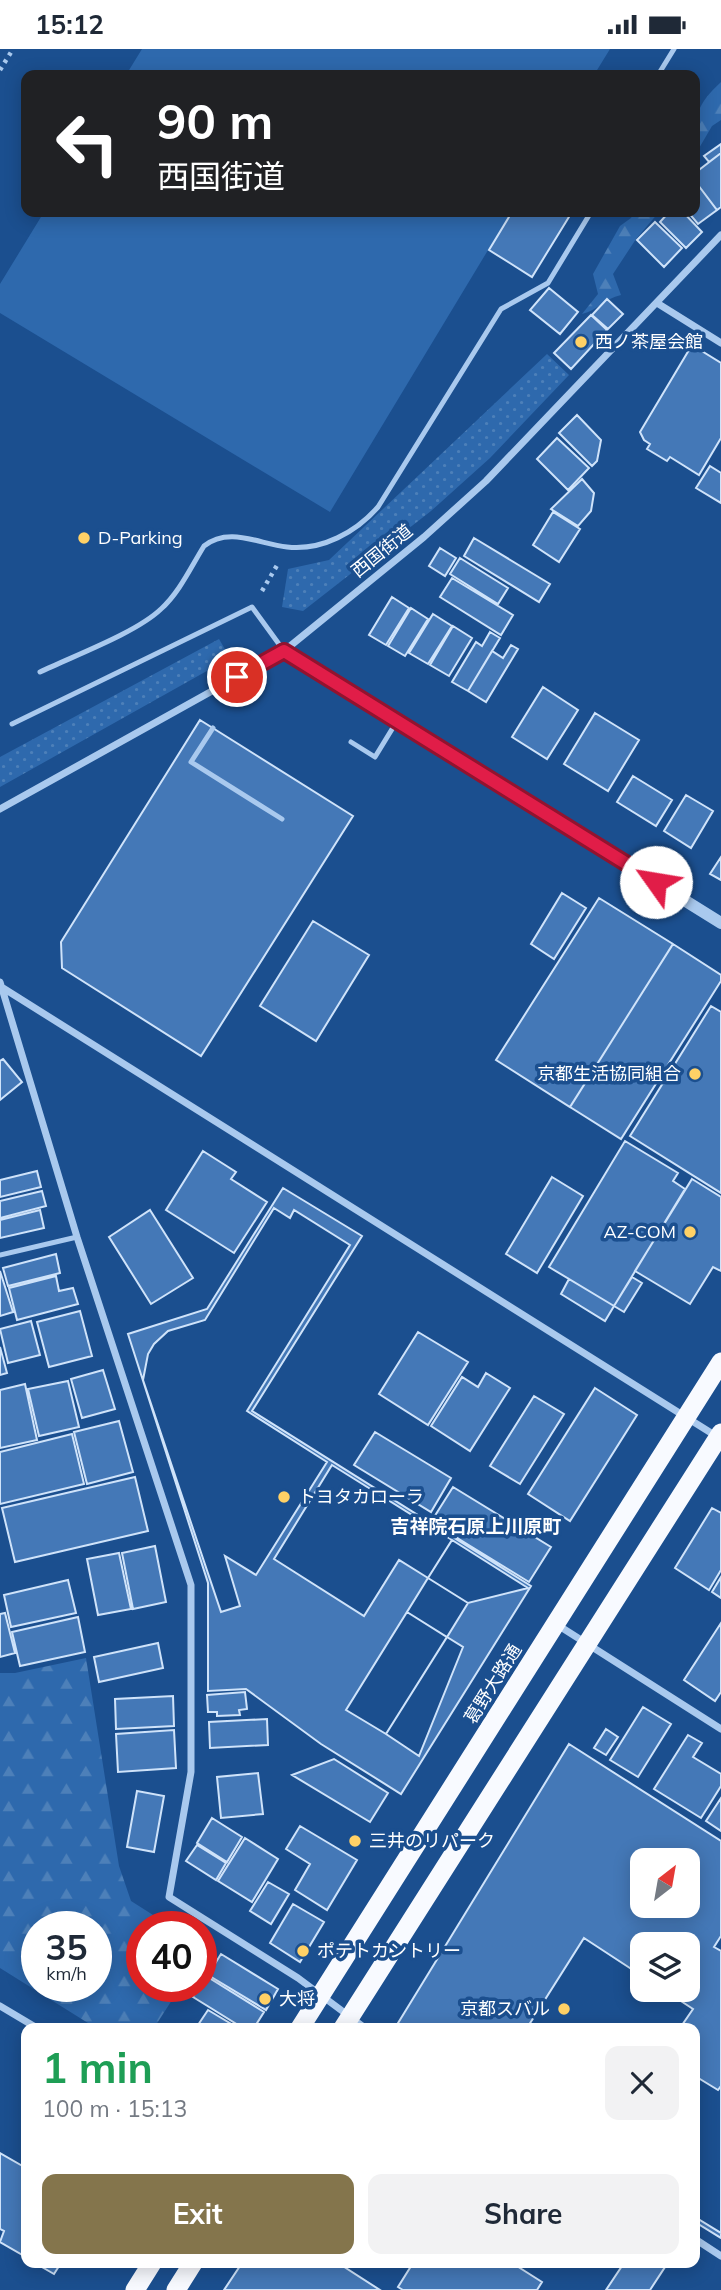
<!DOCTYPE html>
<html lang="en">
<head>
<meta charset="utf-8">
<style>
  body { margin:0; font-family:Mulish,"Noto Sans JP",sans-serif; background:#f2f2f3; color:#1f2937; height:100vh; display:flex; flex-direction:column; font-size:26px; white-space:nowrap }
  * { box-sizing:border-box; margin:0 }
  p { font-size:23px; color:#747a83 }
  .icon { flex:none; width:38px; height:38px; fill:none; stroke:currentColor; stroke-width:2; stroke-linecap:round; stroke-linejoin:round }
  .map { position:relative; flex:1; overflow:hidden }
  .side { position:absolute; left:21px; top:1974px; width:679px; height:245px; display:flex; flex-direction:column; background:#fff; border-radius:14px; box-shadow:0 4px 18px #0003 }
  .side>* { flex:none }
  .guide { position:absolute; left:21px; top:21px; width:679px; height:147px; border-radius:14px; box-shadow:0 4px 18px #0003; background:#202124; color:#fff; overflow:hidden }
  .needle { width:46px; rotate:31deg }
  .fabs { position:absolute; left:630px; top:1799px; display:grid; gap:14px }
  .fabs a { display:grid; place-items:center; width:70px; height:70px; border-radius:14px; background:#fff; box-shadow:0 4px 18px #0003; font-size:35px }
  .speed { position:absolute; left:21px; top:1862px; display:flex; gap:14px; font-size:35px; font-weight:700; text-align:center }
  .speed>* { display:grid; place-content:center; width:91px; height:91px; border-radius:50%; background:#fff; box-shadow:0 4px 18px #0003; line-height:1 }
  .speed small { font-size:18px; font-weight:400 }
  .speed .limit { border:10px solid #d22; background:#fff; color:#111 }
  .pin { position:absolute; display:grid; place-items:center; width:60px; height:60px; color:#fff; margin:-30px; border:4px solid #fff; border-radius:50%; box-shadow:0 2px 7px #0007 }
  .me { position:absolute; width:77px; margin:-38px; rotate:302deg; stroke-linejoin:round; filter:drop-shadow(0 0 5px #0008) }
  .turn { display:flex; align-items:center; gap:24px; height:147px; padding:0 21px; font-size:32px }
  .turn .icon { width:91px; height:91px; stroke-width:2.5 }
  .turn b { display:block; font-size:49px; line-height:60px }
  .round { display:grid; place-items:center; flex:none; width:74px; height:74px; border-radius:14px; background:#f2f2f3 }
  .head { display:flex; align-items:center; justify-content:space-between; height:119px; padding:0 21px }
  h1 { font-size:42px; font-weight:700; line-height:52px; color:#1e9e55 }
  .cta { display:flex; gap:14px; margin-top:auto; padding:14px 21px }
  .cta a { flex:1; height:80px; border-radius:14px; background:#84754c; color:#fff; font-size:28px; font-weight:700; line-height:80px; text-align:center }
  .cta a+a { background:#f2f2f3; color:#1f2937 }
  .status { display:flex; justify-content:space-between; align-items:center; height:49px; padding:0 35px; background:#fff; direction:ltr }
  .status svg { height:19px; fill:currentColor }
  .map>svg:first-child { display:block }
</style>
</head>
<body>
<div class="status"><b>15:12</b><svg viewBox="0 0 49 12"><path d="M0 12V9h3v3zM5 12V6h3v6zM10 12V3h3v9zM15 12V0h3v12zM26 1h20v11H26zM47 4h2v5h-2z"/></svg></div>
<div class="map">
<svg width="721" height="2241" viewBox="0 0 721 2241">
  <defs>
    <pattern id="grass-dots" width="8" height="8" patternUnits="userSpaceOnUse" patternTransform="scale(1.75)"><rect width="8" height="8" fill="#2e69ad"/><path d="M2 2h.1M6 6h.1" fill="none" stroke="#4d80b9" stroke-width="1.8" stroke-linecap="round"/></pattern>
    <pattern id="forest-firs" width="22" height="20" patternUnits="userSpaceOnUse" patternTransform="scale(1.75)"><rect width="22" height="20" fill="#2e69ad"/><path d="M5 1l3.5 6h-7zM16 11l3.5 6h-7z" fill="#4d80b9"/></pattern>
  </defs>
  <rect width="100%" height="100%" fill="#1b4f8f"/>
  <path fill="url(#grass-dots)" d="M547 305 569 326 490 409 431 462 303 562 282 558 288 520 329 511Z
    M219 590 230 609 0 738V708Z"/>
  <path fill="url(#forest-firs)" fill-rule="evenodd" d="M721 33V71L712 77 695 106C695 70 693 59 721 33Z
    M634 163H659L636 190 613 225 621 246C604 250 598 261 582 265L598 245 593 225 620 177 631 169Z
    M86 1609 119 1817 131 1852 172 1878H142V1937H181L154 1979H96L0 1919V1624H15ZM37 1878H96V1937H37Z"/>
  <path fill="#2e69ad" d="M142 0H610L594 26H126Z
    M44 163H511L330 463 0 264V235Z"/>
  <path fill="#4478b7" stroke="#cfe3fa" stroke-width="2" fill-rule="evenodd" d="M721 95V104L709 113 704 107Z
    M721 104V158L717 161 695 132V124Z
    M695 132 717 161 698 175 688 163H695Z
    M512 163H572L532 228 489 201Z
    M669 163H683L702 183 686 199 660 173Z
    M655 173 682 199 664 218 637 191Z
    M549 239 578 263 560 285 530 261Z
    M607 250 623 265 608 280 592 266Z
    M591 266 607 281 571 320 554 304Z
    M692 296 721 314V389L699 426 670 408 667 412 647 400 650 395 644 391 640 383Z
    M577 366 601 391 597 412 592 417 559 384Z
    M557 389 589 419 568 441 537 410Z
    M710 417 721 424V454L696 439Z
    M582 430 594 444 591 462 578 477 551 460Z
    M553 463 580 480 559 513 533 496Z
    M474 489 550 535 539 553 464 507Z
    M440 499 456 509 445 527 429 517Z
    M460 509 508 539 498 555 450 525Z
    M452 529 513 566 501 586 440 548Z
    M392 548 409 559 386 596 369 586Z
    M411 559 428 570 405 607 388 597Z
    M433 565 452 577 428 615 409 604Z
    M453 577 472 589 449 627 430 616Z
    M490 583 500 589 468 642 452 633 476 593 482 597Z
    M511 596 518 600 486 653 468 642 492 602 503 609Z
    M543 638 578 661 547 710 512 688Z
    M595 664 639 691 608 742 564 715Z
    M200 671 353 767 201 1007 62 919 61 893Z
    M633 727 672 751 656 777 617 753Z
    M686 746 713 762 691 799 664 782Z
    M721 808V831L710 825Z
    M562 844 586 859 554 910 531 895Z
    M599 849 673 895 570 1058 496 1011Z
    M313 872 369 906 316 992 260 957Z
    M673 895 721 926V932L621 1090 570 1058Z
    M711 957 721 963V1144L630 1087Z
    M3 1010 22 1033 0 1051V1012Z
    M625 1092 678 1124 673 1132 685 1140 614 1257 549 1218Z
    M203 1102 236 1123 231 1130 267 1153 234 1204 166 1161Z
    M37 1122 41 1138 0 1148V1131Z
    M552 1128 583 1147 537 1224 506 1205Z
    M692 1130 721 1148V1222L713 1218 690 1255 635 1222Z
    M283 1139 362 1187 252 1362 531 1537 401 1745 321 1695 246 1640 208 1642V1534L128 1285 207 1260Z
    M42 1142 46 1157 0 1169V1152Z
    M274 1159 290 1169 294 1161 350 1196 247 1362 327 1413 256 1526 225 1507 240 1557 221 1563 143 1331 148 1305 154 1295 168 1282 205 1271Z
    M40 1161 44 1179 0 1189V1171Z
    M150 1161 193 1229 151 1255 109 1188Z
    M56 1205 60 1224 8 1237 3 1219Z
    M0 1222 13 1263 0 1267Z
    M56 1227 59 1242 73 1239 78 1255 17 1271 9 1239Z
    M632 1228 642 1234 624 1263 614 1257Z
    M569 1230 614 1257 605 1272 561 1245Z
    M80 1262 92 1307 49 1318 37 1273Z
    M31 1272 40 1306 8 1314 0 1280Z
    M418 1283 468 1313 428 1376 379 1345Z
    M0 1298 7 1324 0 1326Z
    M103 1321 115 1360 82 1369 71 1330Z
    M486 1324 510 1339 470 1402 431 1377 462 1328 478 1338Z
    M68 1332 79 1378 39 1387 28 1340Z
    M25 1335 37 1391 0 1399V1341Z
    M595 1339 637 1366 570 1472 528 1445Z
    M534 1347 564 1365 520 1435 490 1417Z
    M119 1372 133 1423 87 1435 74 1383Z
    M375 1383 451 1429 431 1463 354 1416Z
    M72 1385 84 1435 0 1455V1403Z
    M332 1416 452 1491 428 1529 399 1511 364 1567 274 1510Z
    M135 1428 148 1482 15 1513 2 1459Z
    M453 1438 551 1498 529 1533 431 1473Z
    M712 1459 721 1464V1521L709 1541 675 1519Z
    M452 1491 528 1539 468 1554 428 1529Z
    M155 1497 166 1553 133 1560 122 1504Z
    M119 1504 131 1560 98 1566 87 1510Z
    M721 1528V1549L712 1543Z
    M428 1529 468 1554 447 1588 407 1563Z
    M68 1531 76 1564 11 1578 4 1546Z
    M407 1563 447 1588 386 1685 346 1661Z
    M5 1564 15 1604 0 1608V1565Z
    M78 1568 85 1603 20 1617 12 1583Z
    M721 1574V1643L715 1652 684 1631Z
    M447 1588 463 1598 419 1707 386 1685Z
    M158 1594 163 1619 99 1633 94 1608Z
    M245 1643 247 1660 239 1661 240 1666 217 1667V1663H208L207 1646Z
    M173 1647 174 1677 116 1680 115 1650Z
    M643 1658 671 1675 638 1728 610 1711Z
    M267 1670 268 1696 210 1699 209 1673Z
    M606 1680 618 1688 606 1706 594 1699Z
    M174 1681 176 1719 118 1723 116 1685Z
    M688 1686 702 1694 693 1708 721 1725V1737L701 1769 654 1740Z
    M569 1695 721 1792V1887L714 1898 721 1902V2189L695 2173V1979H395ZM642 1811H688V1857H642ZM642 1895H688V1941H642Z
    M334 1710 388 1744 370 1773 292 1726Z
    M258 1724 263 1765 221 1769 217 1728Z
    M137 1742 164 1747 154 1803 127 1798Z
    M721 1749V1782L706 1772Z
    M212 1769 242 1788 227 1813 197 1794Z
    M300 1777 357 1811 327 1861 295 1841 310 1815 286 1800Z
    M245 1789 278 1810 252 1853 218 1832Z
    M197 1796 226 1814 216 1831 186 1812Z
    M268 1833 289 1845 271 1875 250 1862Z
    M293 1855 324 1873 300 1913 270 1894Z
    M584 1889 642 1927V1941H664L693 1960 680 1979H527Z
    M221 1905 278 1940 266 1961 208 1926Z
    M206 1927 264 1963 254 1979H243L193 1948Z
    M208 1961 238 1979H196Z
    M695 2027 718 2041 721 2037V2184L695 2168Z
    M0 2104 26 2119V2208L0 2193 4 2182 0 2180Z
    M35 2214H61L54 2225Z
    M242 2214H338L380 2241H224Z
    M413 2214H512L542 2233 537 2241H403L398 2238Z
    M624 2214H664L667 2215 650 2241H606Z"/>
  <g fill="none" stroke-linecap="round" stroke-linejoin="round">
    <path stroke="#a9c9ee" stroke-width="4.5" stroke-dasharray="3.5 5" stroke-linecap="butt" d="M0 21 13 0
      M262 542 279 513"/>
    <path stroke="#a9c9ee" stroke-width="5" d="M658 26 674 0
      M40 623C73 607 136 584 161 560 179 544 191 518 204 497 229 477 259 495 287 498 322 502 356 483 378 458L501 260 548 234 591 163
      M12 675 252 558 284 602
      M213 679 191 713 282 770
      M351 693 375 708 397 672
      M0 1206 77 1188"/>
    <path stroke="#a9c9ee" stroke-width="7" d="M657 254 721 294
      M0 760 284 602 424 488 486 432 721 186
      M0 933 77 1188 191 1536V1723L169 1848 298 1929 365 1979
      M3 939 716 1387
      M556 1575 721 1680
      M0 1957 37 1979
      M695 2190 721 2207"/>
    <path stroke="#a9c9ee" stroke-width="12" d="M284 602 721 874"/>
    <path stroke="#f8faff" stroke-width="19" d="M300 1979 721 1313
      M343 1979 721 1384
      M135 2241 152 2214
      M176 2241 193 2214"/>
  </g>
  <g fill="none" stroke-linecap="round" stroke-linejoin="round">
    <defs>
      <path id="route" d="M237 628 284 602 656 833"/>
    </defs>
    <use href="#route" stroke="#92132f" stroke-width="18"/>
    <use href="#route" stroke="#e11d48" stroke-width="12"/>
  </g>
  <g fill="#ffd166" stroke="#1b4f8f" stroke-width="2.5">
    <circle cx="581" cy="293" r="7"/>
    <circle cx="84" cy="489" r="7"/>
    <circle cx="695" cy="1025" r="7"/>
    <circle cx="690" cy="1183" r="7"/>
    <circle cx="284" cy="1448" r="7"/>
    <circle cx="355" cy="1792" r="7"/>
    <circle cx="303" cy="1902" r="7"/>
    <circle cx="265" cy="1950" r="7"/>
    <circle cx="564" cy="1960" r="7"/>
  </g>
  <g text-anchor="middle" stroke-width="7" stroke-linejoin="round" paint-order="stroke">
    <g font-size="18" fill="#fff" stroke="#1b4f8f" text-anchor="start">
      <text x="595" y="299">西ノ茶屋会館</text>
      <text x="98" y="495">D-Parking</text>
      <text x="681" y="1031" text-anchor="end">京都生活協同組合</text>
      <text x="676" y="1189" text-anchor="end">AZ-COM</text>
      <text x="298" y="1454">トヨタカローラ</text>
      <text x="369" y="1798">三井のリパーク</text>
      <text x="317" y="1908">ポテトカントリー</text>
      <text x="279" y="1956">大将</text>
      <text x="550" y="1966" text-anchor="end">京都スバル</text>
    </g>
    <g font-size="18" fill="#fff" stroke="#1b4f8f">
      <text transform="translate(382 502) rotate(-39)" y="6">西国街道</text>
      <text transform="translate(493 1635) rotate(-58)" y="6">葛野大路通</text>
    </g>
    <g font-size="19" font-weight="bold" fill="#fff" stroke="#1b4f8f">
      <text x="476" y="1484">吉祥院石原上川原町</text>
    </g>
  </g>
</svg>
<div class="fabs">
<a><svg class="needle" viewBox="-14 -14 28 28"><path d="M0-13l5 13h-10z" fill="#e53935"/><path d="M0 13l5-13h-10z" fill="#747a83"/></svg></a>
<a><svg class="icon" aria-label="layers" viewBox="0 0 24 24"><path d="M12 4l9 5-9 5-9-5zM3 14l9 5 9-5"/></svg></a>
</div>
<div class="speed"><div>35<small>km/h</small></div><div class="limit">40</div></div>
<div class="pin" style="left:237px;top:628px;background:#d93025"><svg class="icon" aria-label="arrive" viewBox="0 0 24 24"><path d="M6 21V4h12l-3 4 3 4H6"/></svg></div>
<svg class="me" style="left:656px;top:833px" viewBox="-20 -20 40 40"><circle r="19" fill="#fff"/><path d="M0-13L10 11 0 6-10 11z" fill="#e11d48"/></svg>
<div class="guide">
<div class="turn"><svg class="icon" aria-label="left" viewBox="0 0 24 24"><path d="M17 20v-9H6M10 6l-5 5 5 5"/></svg><div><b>90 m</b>西国街道</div></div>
</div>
<section class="side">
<div class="head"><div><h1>1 min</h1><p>100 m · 15:13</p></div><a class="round"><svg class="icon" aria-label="close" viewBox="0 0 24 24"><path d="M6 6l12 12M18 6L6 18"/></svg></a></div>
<div class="cta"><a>Exit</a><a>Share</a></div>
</section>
</div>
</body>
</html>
